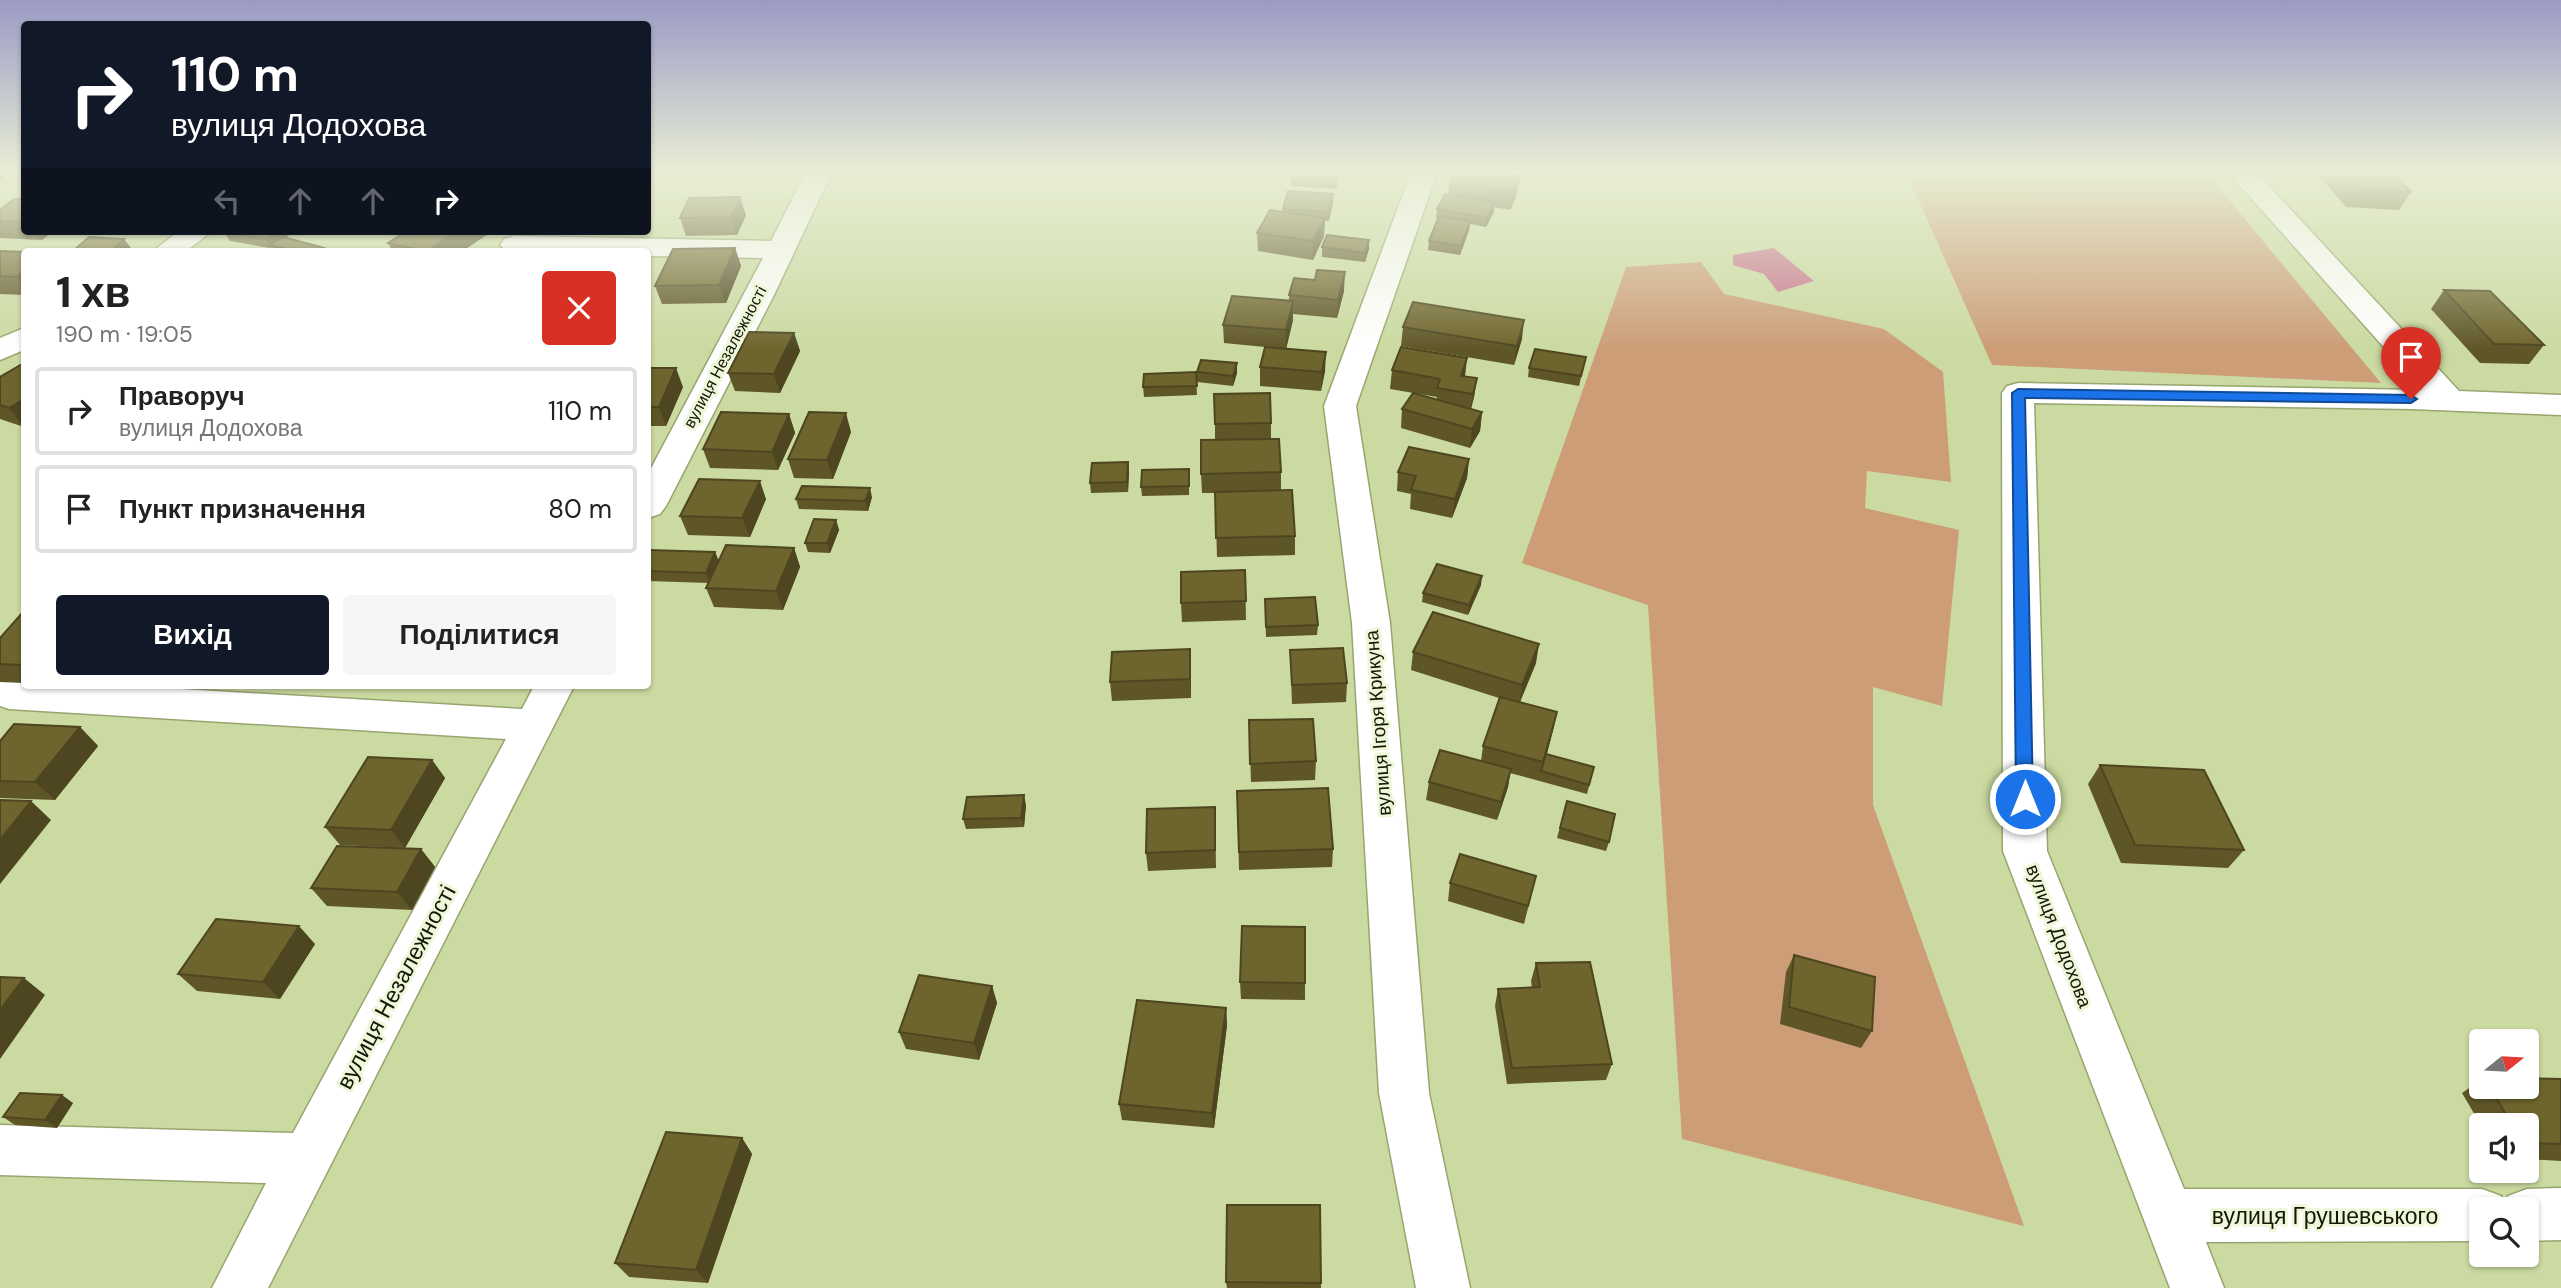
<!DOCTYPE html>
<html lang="uk">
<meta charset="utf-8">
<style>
body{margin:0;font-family:"DM Sans",sans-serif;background:#f6f6f6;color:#222;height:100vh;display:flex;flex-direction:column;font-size:26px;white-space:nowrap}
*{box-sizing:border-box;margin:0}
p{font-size:23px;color:#767676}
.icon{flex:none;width:38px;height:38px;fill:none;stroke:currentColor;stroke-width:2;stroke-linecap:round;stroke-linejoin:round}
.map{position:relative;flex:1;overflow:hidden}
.panel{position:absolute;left:21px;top:248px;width:630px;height:441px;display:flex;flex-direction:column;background:#fff;border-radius:7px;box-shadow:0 2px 5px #0004}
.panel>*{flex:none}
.top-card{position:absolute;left:21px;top:21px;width:630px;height:214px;border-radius:7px;box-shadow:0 2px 5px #0004;background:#111827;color:#fff;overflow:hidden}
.needle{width:46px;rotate:72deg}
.controls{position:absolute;left:2469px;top:1029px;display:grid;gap:14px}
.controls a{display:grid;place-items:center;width:70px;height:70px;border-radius:7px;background:#fff;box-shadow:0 2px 5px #0004;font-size:35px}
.pin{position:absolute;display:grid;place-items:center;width:60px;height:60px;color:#fff;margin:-72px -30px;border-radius:50% 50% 50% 0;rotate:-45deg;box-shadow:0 0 7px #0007}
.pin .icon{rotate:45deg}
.me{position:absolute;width:77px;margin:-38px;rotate:0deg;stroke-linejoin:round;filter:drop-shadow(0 0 5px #0008)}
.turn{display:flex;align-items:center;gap:24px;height:147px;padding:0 35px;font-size:32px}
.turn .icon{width:91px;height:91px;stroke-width:2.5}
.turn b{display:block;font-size:49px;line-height:60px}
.lanes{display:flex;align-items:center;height:66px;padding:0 35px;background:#0003;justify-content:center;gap:35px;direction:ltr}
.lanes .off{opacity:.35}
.round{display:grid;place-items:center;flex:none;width:74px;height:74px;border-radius:7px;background:#f6f6f6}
.summary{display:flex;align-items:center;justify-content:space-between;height:119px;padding:0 35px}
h1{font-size:42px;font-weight:800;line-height:52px}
.cta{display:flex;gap:14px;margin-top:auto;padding:14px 35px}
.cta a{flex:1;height:80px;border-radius:7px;background:#111827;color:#fff;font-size:28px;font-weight:800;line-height:80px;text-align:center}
.cta a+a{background:#f6f6f6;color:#222}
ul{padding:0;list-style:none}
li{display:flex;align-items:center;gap:21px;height:88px;margin:0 14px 10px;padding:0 21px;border:4px solid #e0e0e0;border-radius:7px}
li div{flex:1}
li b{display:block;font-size:26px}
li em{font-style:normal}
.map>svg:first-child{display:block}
.green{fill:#cc9d77}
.water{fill:#c9728f}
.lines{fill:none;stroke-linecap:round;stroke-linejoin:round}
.minor-casing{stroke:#98a56f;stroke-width:3}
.minor{fill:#fff;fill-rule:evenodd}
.wall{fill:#5f5627}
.shaded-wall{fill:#4d4620}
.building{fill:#6e642d;stroke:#4d4620;stroke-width:2}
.route{fill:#1a73e8;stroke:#114b97;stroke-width:2}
.labels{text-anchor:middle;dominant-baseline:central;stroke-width:6;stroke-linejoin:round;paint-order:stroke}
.far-street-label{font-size:16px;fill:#141804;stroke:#eff7db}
.street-label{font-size:19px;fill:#141804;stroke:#eff7db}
.near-street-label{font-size:23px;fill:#141804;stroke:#eff7db}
</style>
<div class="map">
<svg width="2561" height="1288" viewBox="0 0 2561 1288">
<rect width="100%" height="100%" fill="#cbdaa1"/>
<g class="green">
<polygon points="1905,170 2204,170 2381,383 1992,365"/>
<polygon points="1701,262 1724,294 1884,329 1943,372 1951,482 1867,471 1865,508 1959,530 1942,706 1873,687 1873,805 2024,1226 1682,1139 1648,605 1522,563 1626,267"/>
</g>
<polygon class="water" points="1774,248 1814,281 1778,292 1764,274 1733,265 1733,255"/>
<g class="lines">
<g class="minor-casing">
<g id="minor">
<polygon points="807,170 833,170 775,293 666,506 660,514 648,518 648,474 763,258 648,256 648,252 508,252 500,245 504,239 514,236 771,241"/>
<polygon points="1412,170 1438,170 1356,406 1390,623 1429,1093 1470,1288 1416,1288 1379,1093 1352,623 1324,406"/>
<polygon points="2226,170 2254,170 2459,391 2561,395 2561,415 2411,409 2034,403 2047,851 2184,1189 2482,1189 2501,1196 2504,1205 2508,1196 2527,1189 2561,1188 2561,1240 2527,1241 2527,1209 2482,1209 2482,1241 2206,1242 2224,1288 2170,1288 2003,851 2002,393 2007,386 2018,383 2422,390"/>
<polygon points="179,231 212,231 185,252 152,252"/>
<polygon points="24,328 24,350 0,360 0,338"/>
<polygon points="9,679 24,680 24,686 130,686 522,709 534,686 574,686 268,1288 212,1288 266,1183 0,1175 0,1125 293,1133 506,739 9,709 0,706 0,682"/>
</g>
</g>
<use href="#minor" class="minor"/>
</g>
<g class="wall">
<polygon points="1339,170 1337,189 1291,186 1291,177"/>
<polygon points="1455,170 1517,194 1510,210 1494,207 1494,212 1486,227 1470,224 1469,230 1460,255 1428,250 1429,241 1438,219 1436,218 1437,209 1448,195 1450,182"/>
<polygon points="2319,170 2391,170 2411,192 2399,210 2346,207 2317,173"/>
<polygon points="24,199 24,231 53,231 42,240 0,238 0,210"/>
<polygon points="1333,203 1329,221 1325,221 1324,236 1313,260 1258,251 1257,233 1283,212 1283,209"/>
<polygon points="746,215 737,235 686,236 680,218"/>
<polygon points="540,231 565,231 563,235 542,235"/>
<polygon points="581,231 635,231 633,234 583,235"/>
<polygon points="224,232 292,233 285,238 324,248 326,252 275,252 272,247 270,248 230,241"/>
<polygon points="491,232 461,252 393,252 388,243"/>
<polygon points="1369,240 1369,249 1365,262 1322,257 1322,247"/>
<polygon points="735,248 741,266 726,303 662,304 655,286"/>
<polygon points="0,251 24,252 24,295 0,294"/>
<polygon points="2444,290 2544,345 2529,364 2480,363 2431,309"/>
<polygon points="1344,291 1337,318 1293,314 1293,320 1286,349 1325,371 1321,391 1260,386 1260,367 1265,347 1224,343 1223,325 1289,301 1289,295"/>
<polygon points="1403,327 1522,339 1514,365 1401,346"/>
<polygon points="794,333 800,351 780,393 735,391 728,373"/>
<polygon points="1586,357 1579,386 1528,377 1529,368"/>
<polygon points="24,363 24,427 0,419 0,377"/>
<polygon points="648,368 683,387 666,426 648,426"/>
<polygon points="1392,370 1477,378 1474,397 1471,409 1482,412 1480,431 1470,448 1401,428 1402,409 1436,400 1437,397 1390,389"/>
<polygon points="1196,372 1197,395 1144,397 1143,387"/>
<polygon points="1197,372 1237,373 1233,386 1197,382"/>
<polygon points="789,414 795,433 778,470 710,468 703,449"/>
<polygon points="1271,423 1271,439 1281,472 1281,491 1295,536 1295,555 1217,557 1215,493 1202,493 1201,474 1215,440 1215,424"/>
<polygon points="851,432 833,479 794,478 788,459"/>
<polygon points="1469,459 1467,478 1452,518 1410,509 1411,494 1397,491 1398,472"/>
<polygon points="1128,462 1129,471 1128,492 1091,493 1090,483"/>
<polygon points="1189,469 1189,495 1142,496 1141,487"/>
<polygon points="872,497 868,511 799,509 796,499"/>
<polygon points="766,499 750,537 688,535 680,516"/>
<polygon points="836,520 839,530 830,553 808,552 805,543"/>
<polygon points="794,548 800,567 783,610 714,607 706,588 709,583 648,581 648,551 715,552 719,561"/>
<polygon points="1245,570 1246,620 1182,622 1181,603"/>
<polygon points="1481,585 1468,615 1422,602 1423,593"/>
<polygon points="1265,599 1318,625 1317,635 1266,637"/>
<polygon points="24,611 24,683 0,682 0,638"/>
<polygon points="1290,650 1347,683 1346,702 1292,704"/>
<polygon points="1413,652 1536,663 1520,702 1557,712 1547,754 1594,767 1587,794 1510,773 1508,787 1497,820 1426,800 1429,782 1481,761 1483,746 1499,698 1411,670"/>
<polygon points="1191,668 1191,698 1112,701 1110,682"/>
<polygon points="1249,720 1316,761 1315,780 1251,782"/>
<polygon points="80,727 98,746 55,800 0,798 0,741"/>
<polygon points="432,760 445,778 405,848 340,845 325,827"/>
<polygon points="2100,765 2244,850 2228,868 2121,863 2088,784"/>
<polygon points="1237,791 1333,849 1332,867 1239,870"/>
<polygon points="1567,801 1609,842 1606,851 1557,838"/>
<polygon points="1026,805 1024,827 966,829 963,819"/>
<polygon points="1215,807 1216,868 1148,871 1146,853"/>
<polygon points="421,849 435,867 412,910 327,906 311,888"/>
<polygon points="1536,876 1524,924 1448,901 1450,883"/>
<polygon points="1305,927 1305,1000 1241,999 1240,982"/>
<polygon points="315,944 280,999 197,991 178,974"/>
<polygon points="1794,955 1872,1031 1861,1048 1780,1024 1786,972"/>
<polygon points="1536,963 1612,1064 1606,1080 1507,1084 1495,1006 1498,989 1532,987 1531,981"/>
<polygon points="992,986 997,1003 979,1060 906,1049 899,1032"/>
<polygon points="1226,1008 1227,1025 1214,1128 1122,1120 1119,1104"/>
<polygon points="2482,1079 2482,1087 2527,1087 2561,1079 2561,1161 2527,1159 2527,1125 2482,1125 2482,1127 2462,1093"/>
<polygon points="73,1103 57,1128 15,1125 3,1117"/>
<polygon points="742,1138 752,1154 708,1283 629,1277 615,1263"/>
<polygon points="1226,1282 1321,1283 1321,1288 1227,1288"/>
</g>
<g class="shaded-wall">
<polygon points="0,171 5,178 0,182"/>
<polygon points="1520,176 1517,194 1510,210 1513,192"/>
<polygon points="1333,194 1333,203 1329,221 1329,212"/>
<polygon points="740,197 746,215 737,235 731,217"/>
<polygon points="1495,202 1494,212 1486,227 1487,218"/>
<polygon points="1325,218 1324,236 1313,260 1313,241"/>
<polygon points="1470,221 1469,230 1460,255 1461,246"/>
<polygon points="36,231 53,231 42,240"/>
<polygon points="277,231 290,231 292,233 274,246 270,245 272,247 270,248 265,239"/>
<polygon points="457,231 490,231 491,232 461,252 426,252"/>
<polygon points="124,239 131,248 126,252 110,252"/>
<polygon points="1369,240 1369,249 1365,262 1365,253"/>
<polygon points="735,248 741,266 726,303 719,285"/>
<polygon points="24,271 24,287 17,277"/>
<polygon points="1345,272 1344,291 1337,318 1338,300"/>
<polygon points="1293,301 1293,320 1286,349 1286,330"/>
<polygon points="1524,320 1522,339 1514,365 1517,346"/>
<polygon points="794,333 800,351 780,393 774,374"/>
<polygon points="1326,352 1325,371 1321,391 1322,372"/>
<polygon points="1467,358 1465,377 1459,394 1461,376"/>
<polygon points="1237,363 1237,373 1233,386 1233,376"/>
<polygon points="676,368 683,387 666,426 659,407"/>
<polygon points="1477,378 1474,397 1470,412 1473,394"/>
<polygon points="24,399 24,427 9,408"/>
<polygon points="1482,412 1480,431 1470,448 1472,429"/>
<polygon points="846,413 851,432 833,479 827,460"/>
<polygon points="789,414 795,433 778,470 772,452"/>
<polygon points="1469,459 1467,478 1452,518 1455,499"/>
<polygon points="1128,462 1129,471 1128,492 1127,482"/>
<polygon points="760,481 766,499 750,537 742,518"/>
<polygon points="870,488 872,497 868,511 865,501"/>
<polygon points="836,520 839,530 830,553 827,543"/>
<polygon points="794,548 800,567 783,610 776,591"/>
<polygon points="715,552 719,562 710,583 706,573"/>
<polygon points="1482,576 1481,585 1468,615 1469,605"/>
<polygon points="1539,644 1536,663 1519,704 1522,685"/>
<polygon points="1190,649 1191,668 1191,698 1190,679"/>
<polygon points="1557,712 1553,731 1542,771 1543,762"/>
<polygon points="80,727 98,746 55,800 35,782"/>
<polygon points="432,760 445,778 405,848 391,830"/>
<polygon points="1511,769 1508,787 1497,820 1501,802"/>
<polygon points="1024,795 1026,805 1024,827 1021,818"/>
<polygon points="31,801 51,820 0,884 0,840"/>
<polygon points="421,849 435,867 412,910 397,892"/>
<polygon points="299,926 315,944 280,999 263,982"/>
<polygon points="24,978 45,995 0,1059 0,1010"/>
<polygon points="992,986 997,1003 979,1060 974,1043"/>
<polygon points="1226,1008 1227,1025 1214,1128 1212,1113"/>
<polygon points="62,1095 73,1103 57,1128 45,1120"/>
<polygon points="742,1138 752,1154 708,1283 696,1270"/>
</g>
<g class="building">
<polygon points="1292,170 1339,170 1337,180 1291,177"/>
<polygon points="1455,170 1484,170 1520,176 1513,192 1450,182"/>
<polygon points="2340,170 2391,170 2411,192 2356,189"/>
<polygon points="1288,191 1333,194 1329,212 1283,209"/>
<polygon points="1445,194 1495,202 1487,218 1437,209"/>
<polygon points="740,197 731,217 680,218 689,198"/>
<polygon points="14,199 24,199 24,222 0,221 0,210"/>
<polygon points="1270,210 1325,218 1313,241 1257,233"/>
<polygon points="1439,216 1470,221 1461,246 1429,241"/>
<polygon points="226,231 277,231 265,239 224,232"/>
<polygon points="407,231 457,231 426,252 388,243"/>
<polygon points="1327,235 1369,240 1365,253 1322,247"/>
<polygon points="89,237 124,239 110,252 73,251"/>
<polygon points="283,237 324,248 318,252 297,252 270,245"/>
<polygon points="735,248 719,285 655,286 673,249"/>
<polygon points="0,251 28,252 24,252 24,271 17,277 0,276"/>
<polygon points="1317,270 1345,272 1338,300 1289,295 1294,278 1315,280"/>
<polygon points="2444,290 2490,291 2544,345 2494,344"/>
<polygon points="1232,296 1293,301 1286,330 1223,325"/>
<polygon points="1413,302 1524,320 1517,346 1403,327"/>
<polygon points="749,332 794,333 774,374 728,373"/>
<polygon points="1265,347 1326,352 1322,372 1260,367"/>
<polygon points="1401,347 1467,358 1461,376 1477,378 1473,394 1437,388 1440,379 1392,370"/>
<polygon points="1535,349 1586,357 1581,376 1529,368"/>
<polygon points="1201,360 1237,363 1233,376 1197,372"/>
<polygon points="24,363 24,399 9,408 0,405 0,377"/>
<polygon points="648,368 676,368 659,407 648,407"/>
<polygon points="1196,372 1197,386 1143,387 1144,374"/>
<polygon points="1270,393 1271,423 1215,424 1214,394"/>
<polygon points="1413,393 1482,412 1472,429 1402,409"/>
<polygon points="721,412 789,414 772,452 703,449"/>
<polygon points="809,412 846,413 827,460 788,459"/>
<polygon points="1279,439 1281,472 1201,474 1201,440"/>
<polygon points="1409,447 1469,459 1455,499 1411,490 1416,476 1398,472"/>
<polygon points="1128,462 1127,482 1090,483 1092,463"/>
<polygon points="1189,469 1189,486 1141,487 1142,470"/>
<polygon points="699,479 760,481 742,518 680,516"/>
<polygon points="802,486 870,488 865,501 796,499"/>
<polygon points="1292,490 1295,536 1216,538 1215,492"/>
<polygon points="814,519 836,520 827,543 805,543"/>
<polygon points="726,545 794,548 776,591 706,588"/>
<polygon points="648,550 715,552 706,573 648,571"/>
<polygon points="1437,564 1482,576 1469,605 1423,593"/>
<polygon points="1245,570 1246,601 1181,603 1181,572"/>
<polygon points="1315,597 1318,625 1266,627 1265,599"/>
<polygon points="24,611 24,665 0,664 0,638"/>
<polygon points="1433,612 1539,644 1522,685 1413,652"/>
<polygon points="1343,648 1347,683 1292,685 1290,650"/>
<polygon points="1190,649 1190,679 1110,682 1112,652"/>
<polygon points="1500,697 1557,712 1543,762 1483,746"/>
<polygon points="1313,719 1316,761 1250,764 1249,720"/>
<polygon points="14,724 80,727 35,782 0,781 0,741"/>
<polygon points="1440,750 1511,769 1501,802 1429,782"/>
<polygon points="1546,754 1594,767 1589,785 1541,771"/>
<polygon points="368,757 432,760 391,830 325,827"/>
<polygon points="2100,765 2204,770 2244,850 2135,845"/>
<polygon points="1328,788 1333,849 1239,852 1237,791"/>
<polygon points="1024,795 1021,818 963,819 967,797"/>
<polygon points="0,800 31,801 0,840"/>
<polygon points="1567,801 1615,814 1609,842 1560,828"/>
<polygon points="1215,807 1215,850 1146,853 1147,809"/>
<polygon points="337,846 421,849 397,892 311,888"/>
<polygon points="1460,854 1536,876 1528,906 1450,883"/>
<polygon points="216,919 299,926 263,982 178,974"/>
<polygon points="1242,926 1305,927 1305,983 1240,982"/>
<polygon points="1794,955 1875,977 1872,1031 1789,1007"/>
<polygon points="1590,962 1612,1064 1512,1068 1498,989 1540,987 1536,963"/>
<polygon points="919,975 992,986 974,1043 899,1032"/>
<polygon points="0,977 24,978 0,1010"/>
<polygon points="1137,1000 1226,1008 1212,1113 1119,1104"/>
<polygon points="2527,1078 2561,1079 2561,1144 2527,1143 2527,1125 2512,1125 2490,1087 2527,1087"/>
<polygon points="20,1093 62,1095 45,1120 3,1117"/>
<polygon points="666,1132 742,1138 696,1270 615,1263"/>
<polygon points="1227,1205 1320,1205 1321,1283 1226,1282"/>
</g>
<linearGradient id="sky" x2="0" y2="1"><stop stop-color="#9b9ac4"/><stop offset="0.49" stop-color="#e8eed5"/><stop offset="1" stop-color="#e8eed5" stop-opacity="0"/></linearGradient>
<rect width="2561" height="350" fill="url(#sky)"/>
<polygon class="route" points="2018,389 2411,395 2417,399 2411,403 2025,398 2033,799 2025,806 2016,799 2012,393"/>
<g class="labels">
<g class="far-street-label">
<text transform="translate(725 357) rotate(-62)">вулиця Незалежності</text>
</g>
<g class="street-label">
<text transform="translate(1378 723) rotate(-94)">вулиця Ігоря Крикуна</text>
<text transform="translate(2059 936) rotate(69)">вулиця Додохова</text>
</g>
<g class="near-street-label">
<text transform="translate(396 987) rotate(-62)">вулиця Незалежності</text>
<text x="2325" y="1216">вулиця Грушевського</text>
</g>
</g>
</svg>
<div class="controls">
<a><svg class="needle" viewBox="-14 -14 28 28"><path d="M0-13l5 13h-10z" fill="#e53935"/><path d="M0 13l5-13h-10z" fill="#767676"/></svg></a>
<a><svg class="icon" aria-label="sound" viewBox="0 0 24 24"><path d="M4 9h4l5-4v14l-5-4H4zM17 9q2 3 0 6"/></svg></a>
<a><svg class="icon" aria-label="search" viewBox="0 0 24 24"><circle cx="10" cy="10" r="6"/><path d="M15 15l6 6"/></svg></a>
</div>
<div class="pin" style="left:2411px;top:399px;background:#d93025"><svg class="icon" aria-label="arrive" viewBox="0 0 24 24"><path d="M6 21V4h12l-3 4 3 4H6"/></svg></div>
<svg class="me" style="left:2025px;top:799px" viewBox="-20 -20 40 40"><circle r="17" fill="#1a73e8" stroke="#fff" stroke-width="3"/><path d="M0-11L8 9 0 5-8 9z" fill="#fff"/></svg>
<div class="top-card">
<div class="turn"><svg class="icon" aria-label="right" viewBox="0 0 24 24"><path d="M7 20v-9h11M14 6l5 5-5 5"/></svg><div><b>110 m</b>вулиця Додохова</div></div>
<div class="lanes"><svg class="icon off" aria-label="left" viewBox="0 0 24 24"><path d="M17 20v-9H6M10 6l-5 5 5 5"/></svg><svg class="icon off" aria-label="ahead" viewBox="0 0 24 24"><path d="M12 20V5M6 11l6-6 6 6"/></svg><svg class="icon off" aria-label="ahead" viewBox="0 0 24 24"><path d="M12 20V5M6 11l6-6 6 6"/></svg><svg class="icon" aria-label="right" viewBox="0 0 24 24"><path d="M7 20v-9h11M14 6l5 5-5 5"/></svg></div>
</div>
<section class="panel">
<div class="summary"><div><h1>1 хв</h1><p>190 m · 19:05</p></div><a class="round" style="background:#d93025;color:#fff"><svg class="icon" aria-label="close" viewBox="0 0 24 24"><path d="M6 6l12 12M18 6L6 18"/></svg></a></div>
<ul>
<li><svg class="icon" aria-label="right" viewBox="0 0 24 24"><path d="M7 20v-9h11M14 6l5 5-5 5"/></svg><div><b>Праворуч</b><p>вулиця Додохова</p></div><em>110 m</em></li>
<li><svg class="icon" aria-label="arrive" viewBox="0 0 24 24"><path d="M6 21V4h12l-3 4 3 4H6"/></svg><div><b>Пункт призначення</b></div><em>80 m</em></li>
</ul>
<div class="cta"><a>Вихід</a><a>Поділитися</a></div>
</section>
</div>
